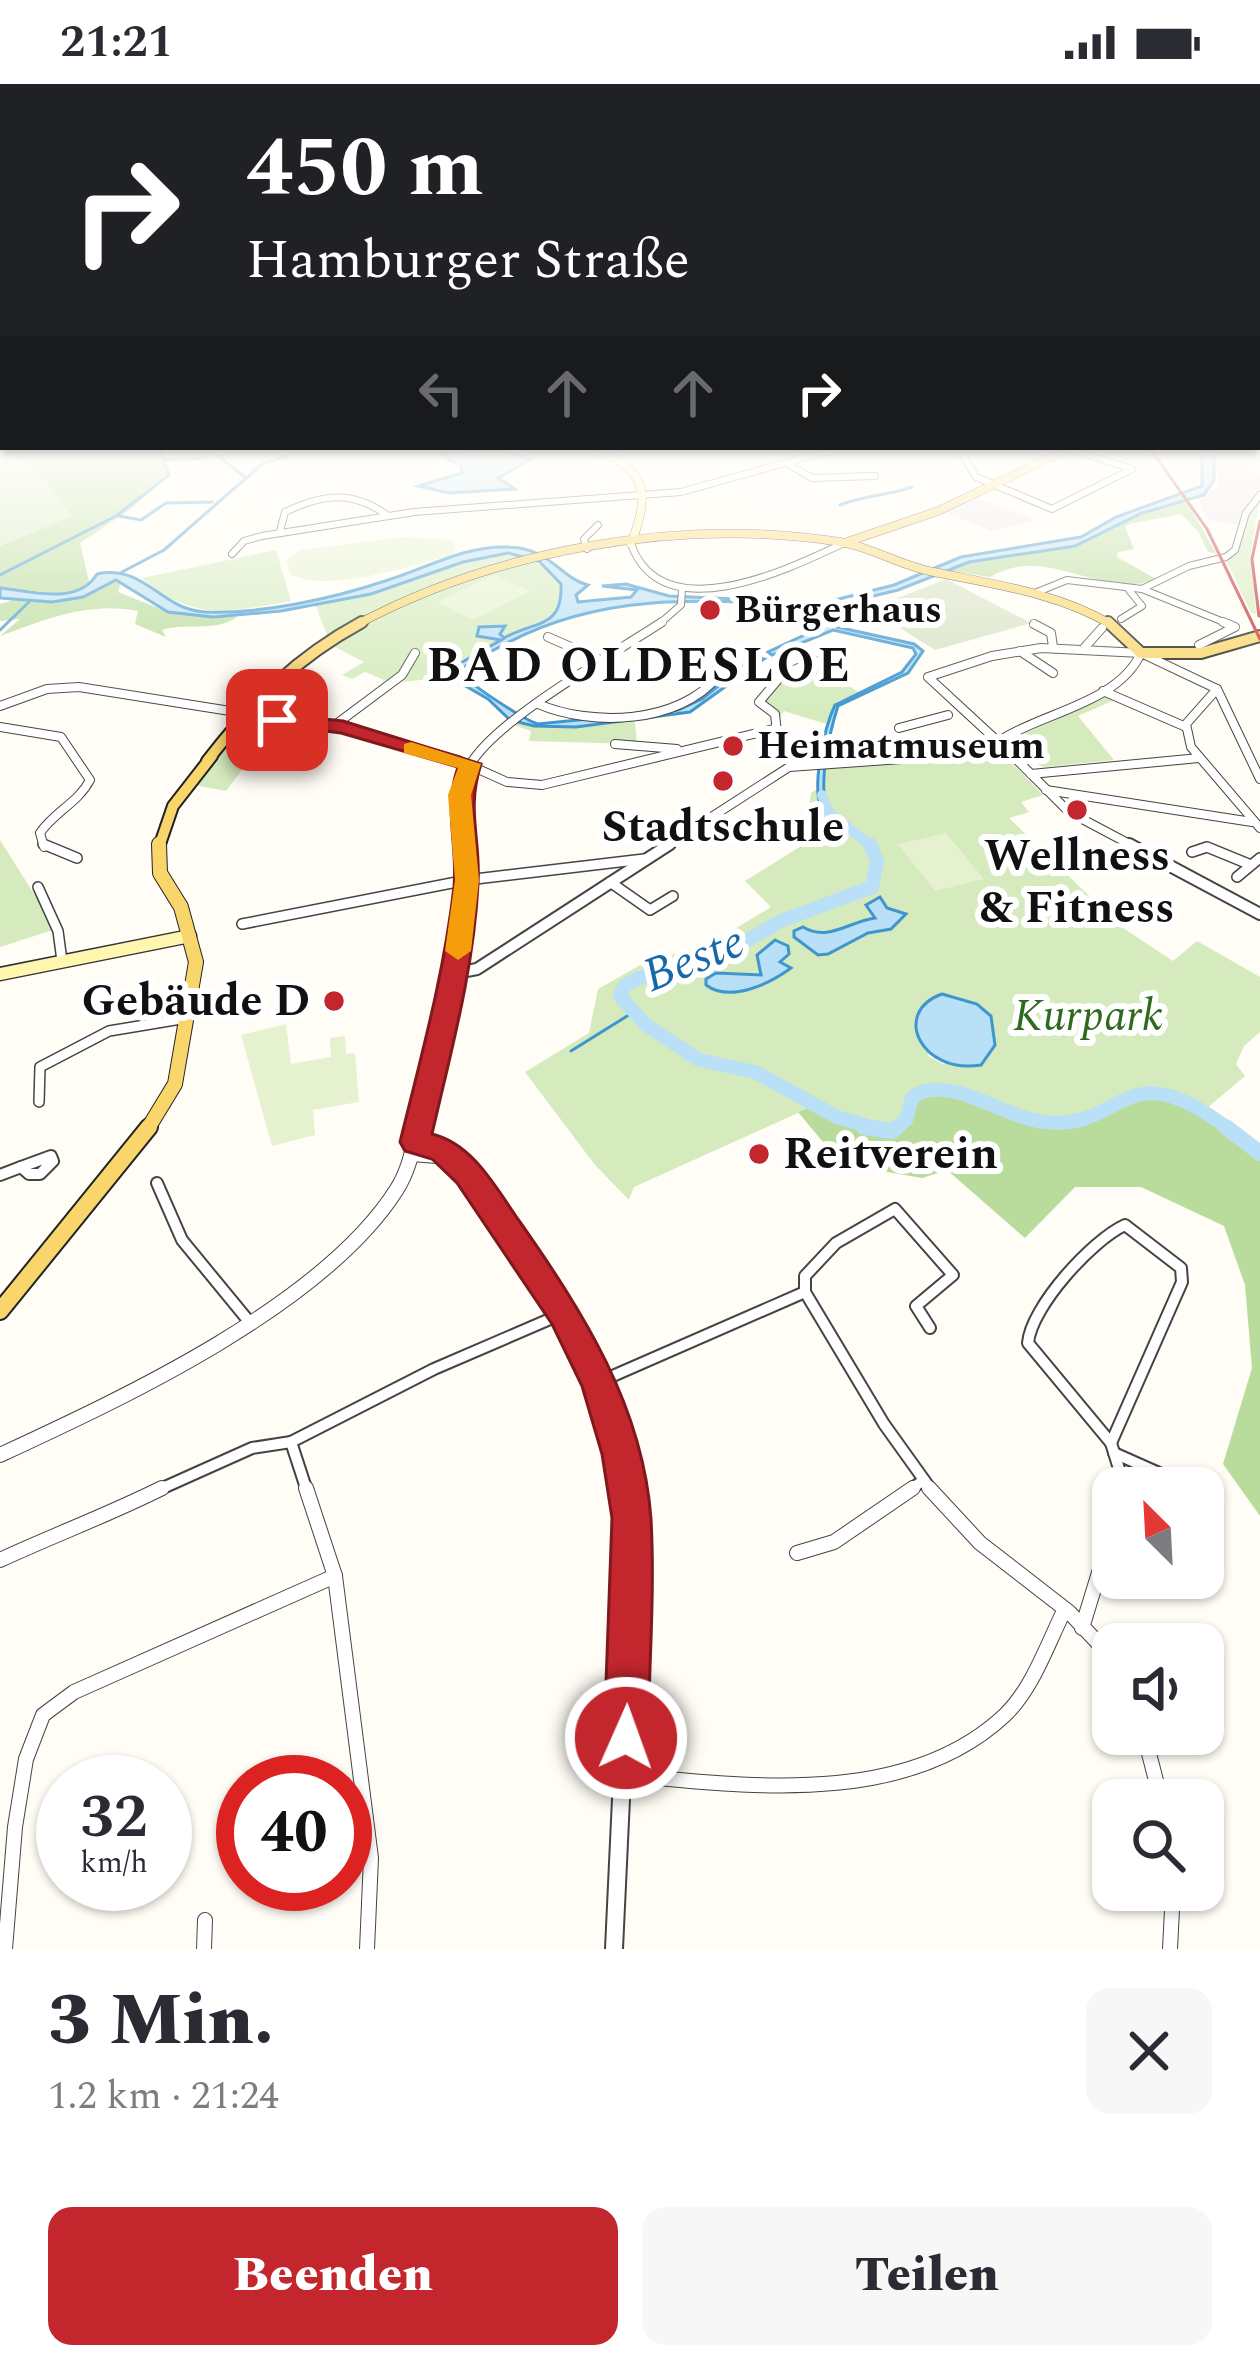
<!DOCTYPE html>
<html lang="de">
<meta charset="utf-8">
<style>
body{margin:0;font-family:Spectral,serif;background:#f7f7f7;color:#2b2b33;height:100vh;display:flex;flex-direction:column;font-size:45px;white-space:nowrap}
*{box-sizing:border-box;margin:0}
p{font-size:39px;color:#7c7c81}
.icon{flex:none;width:66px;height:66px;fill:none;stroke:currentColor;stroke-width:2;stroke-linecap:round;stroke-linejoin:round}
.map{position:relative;height:1865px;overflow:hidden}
.drawer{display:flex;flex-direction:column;background:#fff;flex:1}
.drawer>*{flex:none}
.top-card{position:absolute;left:0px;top:0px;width:1260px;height:366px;box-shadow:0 3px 9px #0004;background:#202124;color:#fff;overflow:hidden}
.needle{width:78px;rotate:336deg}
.tools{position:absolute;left:1092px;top:1383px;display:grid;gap:24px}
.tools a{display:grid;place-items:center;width:132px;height:132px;border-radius:24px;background:#fff;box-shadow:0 3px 9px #0004;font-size:60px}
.speed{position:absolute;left:36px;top:1671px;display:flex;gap:24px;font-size:60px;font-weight:700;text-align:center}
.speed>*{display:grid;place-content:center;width:156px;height:156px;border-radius:50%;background:#fff;box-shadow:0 3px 9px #0004;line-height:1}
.speed small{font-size:30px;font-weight:400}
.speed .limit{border:18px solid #d22;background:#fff;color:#111}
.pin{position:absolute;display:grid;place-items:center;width:102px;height:102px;color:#fff;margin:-51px;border-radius:24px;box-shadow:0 6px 18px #0006}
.me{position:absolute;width:132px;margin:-66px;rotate:2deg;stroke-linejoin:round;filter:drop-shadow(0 0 9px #0008)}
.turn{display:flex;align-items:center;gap:42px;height:252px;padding:0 48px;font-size:54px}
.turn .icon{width:156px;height:156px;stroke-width:2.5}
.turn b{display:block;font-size:84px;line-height:102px}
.lanes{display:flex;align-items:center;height:114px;padding:0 48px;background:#0003;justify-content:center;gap:60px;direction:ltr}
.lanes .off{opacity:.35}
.round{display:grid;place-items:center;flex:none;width:126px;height:126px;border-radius:24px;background:#f7f7f7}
.summary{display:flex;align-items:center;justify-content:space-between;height:204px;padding:0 48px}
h1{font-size:72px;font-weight:800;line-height:90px}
.primary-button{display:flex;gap:24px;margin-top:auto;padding:24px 48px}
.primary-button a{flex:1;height:138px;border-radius:24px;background:#c4262e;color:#fff;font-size:48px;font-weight:800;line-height:138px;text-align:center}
.primary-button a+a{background:#f7f7f7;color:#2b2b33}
.status{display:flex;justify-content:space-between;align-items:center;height:84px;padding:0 60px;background:#fff;direction:ltr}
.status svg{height:33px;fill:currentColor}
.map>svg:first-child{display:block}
.industrial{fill:#eee6ef}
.green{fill:#d5ebbd;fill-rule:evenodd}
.forest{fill:#b9dc9c}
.cemetery{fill:#d9e3c4}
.pitch{fill:#e6f2cf}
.water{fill:#b9e0f7;stroke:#3f96cf;stroke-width:3}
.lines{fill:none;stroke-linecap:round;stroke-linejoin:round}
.stream{stroke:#3f96cf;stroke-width:3}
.river-far2{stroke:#b9e0f7;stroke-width:10}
.river-far1{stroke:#b9e0f7;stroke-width:14}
.river{stroke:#b9e0f7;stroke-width:16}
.minor-far4-casing{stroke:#444;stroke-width:8}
.minor-far3-casing{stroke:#444;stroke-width:10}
.minor-far2-casing{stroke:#444;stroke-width:12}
.minor-far1-casing{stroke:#444;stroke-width:14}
.minor-casing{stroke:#444;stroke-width:16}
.tertiary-far3-casing{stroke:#444;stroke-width:10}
.tertiary-far2-casing{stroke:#444;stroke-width:14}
.tertiary-far1-casing{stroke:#444;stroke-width:16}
.tertiary-casing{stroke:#444;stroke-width:20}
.secondary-far1-casing{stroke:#333;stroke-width:9}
.secondary-casing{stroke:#333;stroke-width:15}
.primary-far3-casing{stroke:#222;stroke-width:9}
.primary-far2-casing{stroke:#222;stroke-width:14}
.primary-far1-casing{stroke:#222;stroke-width:16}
.primary-casing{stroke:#222;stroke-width:20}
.minor-far4{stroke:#fff;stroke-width:6}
.minor-far3{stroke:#fff;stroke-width:8}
.minor-far2{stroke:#fff;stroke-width:9}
.minor-far1{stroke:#fff;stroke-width:10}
.minor{stroke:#fff;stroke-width:14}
.tertiary-far3{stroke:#fff;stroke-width:8}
.tertiary-far2{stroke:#fff;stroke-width:10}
.tertiary-far1{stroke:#fff;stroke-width:14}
.tertiary{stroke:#fff;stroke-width:16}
.secondary-far1{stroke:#fff6b0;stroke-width:8}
.secondary{stroke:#fff6b0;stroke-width:12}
.primary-far3{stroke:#f9d66b;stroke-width:8}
.primary-far2{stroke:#f9d66b;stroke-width:10}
.primary-far1{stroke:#f9d66b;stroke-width:14}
.primary{stroke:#f9d66b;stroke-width:16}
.rail{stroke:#c4262e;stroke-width:3}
.route{fill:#c4262e;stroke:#7f191e;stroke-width:3}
.slow{fill:#f59e0b}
.poi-dot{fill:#c4262e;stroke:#fff;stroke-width:4.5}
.labels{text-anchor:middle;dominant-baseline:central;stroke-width:12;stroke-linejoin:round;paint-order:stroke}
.far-poi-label{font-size:39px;font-weight:bold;fill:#111;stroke:#fff;text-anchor:start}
.poi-label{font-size:45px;font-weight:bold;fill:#111;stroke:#fff}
.park-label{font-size:45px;font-style:italic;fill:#2f6b1f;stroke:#fff}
.far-district-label{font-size:48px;font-weight:bold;letter-spacing:3px;fill:#111;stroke:#fff}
.water-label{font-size:48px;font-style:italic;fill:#1768a6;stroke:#fff}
</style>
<div class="status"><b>21:21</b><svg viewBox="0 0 49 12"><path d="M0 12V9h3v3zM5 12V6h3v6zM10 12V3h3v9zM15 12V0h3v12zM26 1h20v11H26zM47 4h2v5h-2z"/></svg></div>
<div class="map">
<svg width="1260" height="1865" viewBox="0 0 1260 1865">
<rect width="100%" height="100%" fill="#fffdf5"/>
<g class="industrial">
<polygon points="1218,371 1236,373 1260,391 1260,408 1238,441 1207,436 1199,416 1218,403"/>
<polygon points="976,414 1037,436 992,447 945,428"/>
</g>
<g class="green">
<polygon points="18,377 48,399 72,432 0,462 0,378"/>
<polygon points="1260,413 1251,468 1256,530 1251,529 1225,474 1234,470 1248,430"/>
<path d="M276,466L291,517C228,528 194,538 142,494Z"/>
<polygon points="508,469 539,477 561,500 562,521 555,533 459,577 450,585 450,593 391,599 365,588 352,595 342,591 364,578 331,561 315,520 371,510 463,478"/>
<polygon points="813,580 860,609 838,617 826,640 784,627 780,632 764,617 785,592"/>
<polygon points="1101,611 1114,616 1078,632 1114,676 1044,683 1030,677 1014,655"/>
<polygon points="515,638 545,643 635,638 637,660 529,657 531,647 511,640"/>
<polygon points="246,639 275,641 226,707 194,701"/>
<path d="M987,668L1003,670L1043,711L1021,718L1029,728L1009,734L1120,842L1173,877L1197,857L1260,893V948L1244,962L1236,980L1245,992L1201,1029C1133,981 1121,1036 1054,1038C1001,1040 967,997 911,1013L906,1036C877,1058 840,1039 811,1023L634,1103L629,1116L595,1081L525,988L589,949L598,905L649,876L705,863L771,823L745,797L833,742L809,725L811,709L817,705V716L823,718L826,684L947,677ZM942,910C974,916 996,925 995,961L943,980L928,972L927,917Z"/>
<polygon points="0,756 56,845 0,863"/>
</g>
<g class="forest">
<polygon points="8,366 159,366 169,390 131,425 80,459 90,502 70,510 0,504 0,462 72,432 48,399"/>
<path d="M1186,417L1216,469L1208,468L1198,447L1181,430L1129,440L1125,443L1134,465L1118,468L1117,473L1158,496C1097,515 1045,459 990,493L947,486L969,478L1075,462L1142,429Z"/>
<path d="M116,496L121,497L118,508L168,528L237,533C214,549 184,538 162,546L166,553L135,540L138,527C88,517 46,535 0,552L20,535L0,537V520L13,516L52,518Z"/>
<path d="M920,1006C964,1006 1001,1034 1044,1038C1086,1043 1134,999 1167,1008C1199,1017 1232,1050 1260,1069V1432L1223,1380L1252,1284L1245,1201L1224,1142L1141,1103H1075L1025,1154L947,1086L922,1094L841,1080L798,1028L811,1023L861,1044L892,1047L906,1036L911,1013Z"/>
</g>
<polygon class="cemetery" points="946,495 1031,539 935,566 870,525"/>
<g class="pitch">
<path d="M403,453L451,456L456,461L453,471C411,481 327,510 290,490L287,476L301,466Z"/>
<polygon points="494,491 530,507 473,536 437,518"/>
<polygon points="946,749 984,795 935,807 898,760"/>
<polygon points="286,940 291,980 331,973 330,954 345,952 346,970 355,969 359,1018 313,1026 315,1051 272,1062 241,951"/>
</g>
<g class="water">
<polygon points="499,366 531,375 498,394 515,405 449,409 418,402 462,389 461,382 438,369"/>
<path d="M1202,366H1214V396L1204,411L1142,429L1075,462L969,478L898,506L840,520L837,543L914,560L923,567L908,589L838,622C830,646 817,704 828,727L822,726C811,705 824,644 835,621L902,588L916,570L913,564L833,546L772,571L768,568L832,538L831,523C718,517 611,504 507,559C491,568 473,575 459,587C463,596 524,636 538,640L678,626L702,615L754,573L764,575L690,628L576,643L534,642L510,636L488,615L450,593V585L501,556L477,552L479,543L505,542L500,550L504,554C536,536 563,545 561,500L539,477L508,469L463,478L371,510L281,527L213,533L168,528L116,496L83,513L52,518L0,514V504C31,507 78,522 97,490C145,480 161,526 205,528C262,530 331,515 385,497C425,485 465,461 508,463C551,464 560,494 588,501L576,511L578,518L631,513L637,506L602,502L626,500L669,512L823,519L894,501L961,473L1081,453L1116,433L1202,402Z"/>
<path d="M880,813L887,824L906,830L891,845L868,849L828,870L818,871L794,853V847L803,843C828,858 848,838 875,834L866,821Z"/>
<path d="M775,856L788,862L789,870L780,878L791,884C769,900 730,919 706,901V895L716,889L761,891L757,871Z"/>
<path d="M942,910L977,920L991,932L995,961L981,981C921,991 891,928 942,910Z"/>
</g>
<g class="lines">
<g class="stream">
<polyline points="165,376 205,374"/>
<polyline points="248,393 260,381 287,372"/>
<path d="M840,421C865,411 887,412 912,403"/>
<polyline points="119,432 141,436 166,419 212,418"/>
<polyline points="122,488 164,466 246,394 211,366"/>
<polyline points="0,491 116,432 169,391 160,366"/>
<polyline points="0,546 29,518"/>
<polyline points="571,967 632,929"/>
</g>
<polyline class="river-far2" points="822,711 828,727 872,763"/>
<g class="river-far1">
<polyline points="870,760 877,777 872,803 781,837 701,883 639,894 625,901 620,912 646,941 699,976 755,988 837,1033 882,1046"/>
<path d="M893,1046L906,1036L912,1013C948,989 1000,1031 1038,1037C1126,1052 1119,961 1230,1046"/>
</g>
<g class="river">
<polyline points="864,1043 892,1047 897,1043"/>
<polyline points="1226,1043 1260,1069"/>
</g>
<g class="minor-far4-casing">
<g id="minor-far4">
<polyline points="960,366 976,393 1052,425 1132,385 1073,366"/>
<polyline points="786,379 812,394 875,392 862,392"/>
<path d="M280,447L285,428C323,410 351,406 387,431"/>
<path d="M631,460C662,547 789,485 844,459"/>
<polyline points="587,465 584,455 598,441"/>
<polyline points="232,470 244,457 262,452 414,428 681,408 832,366"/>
<polyline points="1142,505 1231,541"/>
<polyline points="1035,509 1067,496 1142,505 1189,482 1226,473 1235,466 1246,429 1260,411"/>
<polyline points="769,531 812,540"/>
<polyline points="1121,535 1142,522 1129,506"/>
<polyline points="658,541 681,521 682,505"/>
</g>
</g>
<g class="minor-far3-casing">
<g id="minor-far3">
<polyline points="803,538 812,540"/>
<polyline points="1034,540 1051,549 1053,563"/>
<polyline points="548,553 605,578"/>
<polyline points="1199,561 1235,543 1223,538"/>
<polyline points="1085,563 1102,544"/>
<polyline points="1020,567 1053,589"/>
<polyline points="1217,605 1186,640 1191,663 1260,744"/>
<polyline points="1103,607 1186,643"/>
<path d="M538,620C592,643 679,640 718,592"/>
<polyline points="246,634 343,643 458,676 507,698 542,701 774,645"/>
<polyline points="335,641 402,591 415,569"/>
<path d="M0,643L61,653L90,696C78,719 54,728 40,749L44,763"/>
<polyline points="899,644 948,631"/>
<polyline points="993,653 928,593 992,572 1041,564 1141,569 1217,605 1260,695"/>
<polyline points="615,660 677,665"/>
<polyline points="797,680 778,659 775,630 759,618 782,591 815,577"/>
<polyline points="1031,690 1199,674"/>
<polyline points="1046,706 1252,738"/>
<path d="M464,763C462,736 456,706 470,681C496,635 614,570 662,538"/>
</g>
</g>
<g class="minor-far2-casing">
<g id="minor-far2">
<polyline points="43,760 77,774"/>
<polyline points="1192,768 1207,763 1251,781"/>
<polyline points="1237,793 1260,774"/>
<polyline points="610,798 650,826 673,812"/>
<polyline points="38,803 58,847 62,877"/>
<polyline points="242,840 467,796 644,775"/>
<polyline points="456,889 467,796 464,760"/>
<polyline points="39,1018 40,983 109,947 187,934"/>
</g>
</g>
<g class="minor-far1-casing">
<g id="minor-far1">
<polygon points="51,1072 53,1077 40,1090 29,1090 21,1083"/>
<polyline points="0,1091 21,1083"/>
<polyline points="157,1099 182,1156 247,1235"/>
<path d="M1125,1141L1181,1184L1182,1198L1111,1359L1028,1259C1031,1223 1092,1156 1125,1141Z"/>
<polyline points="805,1208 884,1340 932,1407"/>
<polyline points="805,1208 805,1192 836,1159 895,1125 953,1191 916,1222 930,1244"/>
<polyline points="599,1298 805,1208"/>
<polyline points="291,1358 307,1407"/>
<polyline points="291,1358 434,1285 564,1229"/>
<polyline points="1111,1359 1125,1404"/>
<polyline points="1114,1369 1159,1389"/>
<polyline points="156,1407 252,1364 291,1358"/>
<polyline points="908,1407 924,1396"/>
</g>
</g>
<g class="minor-casing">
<g id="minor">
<polyline points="306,1404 335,1492 371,1774 367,1865"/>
<polyline points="929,1404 980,1459 1069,1528 1113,1575"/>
<polyline points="797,1469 834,1458 913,1404"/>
<path d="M0,1476C54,1451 108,1431 162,1404"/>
<polyline points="1082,1544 1113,1443"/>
<polyline points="1144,1650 1161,1716"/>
<path d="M624,1691C747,1702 906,1724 1005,1631C1033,1604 1047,1561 1064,1527"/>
<polyline points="5,1865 15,1743 26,1675 43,1631 74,1608 335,1492"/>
<polyline points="204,1865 205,1836"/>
<polyline points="1170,1865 1173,1806"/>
</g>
</g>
<g class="tertiary-far3-casing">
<g id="tertiary-far3">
<polyline points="0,622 47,605 79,603 249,630"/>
<path d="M1004,654C1046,628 1119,618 1141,569"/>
<polyline points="1005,664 1069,728 1135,763"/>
<polyline points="665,763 789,683 930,673 992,661"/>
</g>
</g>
<g class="tertiary-far2-casing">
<g id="tertiary-far2">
<polyline points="1129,760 1260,830"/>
<polyline points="417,1046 456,889 477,885 670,760"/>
</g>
</g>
<g class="tertiary-far1-casing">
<g id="tertiary-far1">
<polyline points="415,1059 445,1069 468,1090 570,1238 600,1300 625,1407"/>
<polyline points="412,1070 450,1073"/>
<path d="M0,1371C123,1314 324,1221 397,1105C409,1086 413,1064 418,1043"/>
</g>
</g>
<g class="tertiary-casing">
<polyline id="tertiary" points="614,1865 630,1522 625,1404"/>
</g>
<g class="secondary-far1-casing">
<path id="secondary-far1" d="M593,366C650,384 649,413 631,460"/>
</g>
<g class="secondary-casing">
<polyline id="secondary" points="0,890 190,852"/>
</g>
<g class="primary-far3-casing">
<g id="primary-far3">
<polyline points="844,459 938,427 1066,366"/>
<path d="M356,541C496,466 676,434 834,457C867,461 897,480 929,487C991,500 1057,508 1112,541"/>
</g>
</g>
<g class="primary-far2-casing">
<g id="primary-far2">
<polyline points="1108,538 1141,569 1201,569 1260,552"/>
<path d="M207,677C254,617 294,575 362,538"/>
<polyline points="159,763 173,722 212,672"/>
</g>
</g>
<g class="primary-far1-casing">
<polyline id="primary-far1" points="147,1046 175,1000 196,878 181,823 160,789 159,760"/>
</g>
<g class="primary-casing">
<polyline id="primary" points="0,1227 149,1043"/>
</g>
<use href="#minor-far4" class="minor-far4"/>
<use href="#minor-far3" class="minor-far3"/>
<use href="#minor-far2" class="minor-far2"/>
<use href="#minor-far1" class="minor-far1"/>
<use href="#minor" class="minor"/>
<use href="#tertiary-far3" class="tertiary-far3"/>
<use href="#tertiary-far2" class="tertiary-far2"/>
<use href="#tertiary-far1" class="tertiary-far1"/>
<use href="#tertiary" class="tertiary"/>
<use href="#secondary-far1" class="secondary-far1"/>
<use href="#secondary" class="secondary"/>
<use href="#primary-far3" class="primary-far3"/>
<use href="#primary-far2" class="primary-far2"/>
<use href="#primary-far1" class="primary-far1"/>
<use href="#primary" class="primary"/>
<g class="rail">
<polyline points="1151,366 1207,445 1260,555"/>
<polyline points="1259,532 1252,475 1260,437"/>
</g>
</g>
<linearGradient id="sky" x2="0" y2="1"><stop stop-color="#95c6ee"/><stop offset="0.58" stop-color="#fffefa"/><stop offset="1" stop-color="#fffefa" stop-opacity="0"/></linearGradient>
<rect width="1260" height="627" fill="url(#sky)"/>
<path class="route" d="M277,630L343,637L481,680C466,726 481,755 478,800C474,885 451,967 432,1050C474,1060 497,1106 520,1138C583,1228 643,1322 651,1435C655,1507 649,1582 648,1654L641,1670L626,1676L610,1670L604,1654L612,1434L602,1370L582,1302L552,1240L457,1099L432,1075L405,1067L400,1058C421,973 444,890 454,803C458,759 443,727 458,683L341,649L270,640V631Z"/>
<polygon class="slow" points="411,658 481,680 471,711 479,796 471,867 458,876 445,867 455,796 448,711 458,684 404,669 404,660"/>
<g class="poi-dot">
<circle cx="710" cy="526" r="12"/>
<circle cx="733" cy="662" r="12"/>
<circle cx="723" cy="697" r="12"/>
<circle cx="1077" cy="726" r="12"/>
<circle cx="334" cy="917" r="12"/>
<circle cx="759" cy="1070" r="12"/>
</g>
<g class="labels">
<g class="far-poi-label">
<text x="734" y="526">Bürgerhaus</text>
<text x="757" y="662">Heimatmuseum</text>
</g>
<g class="poi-label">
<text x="723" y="743">Stadtschule</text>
<text x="1077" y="772">Wellness<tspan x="1077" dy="52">&amp; Fitness</tspan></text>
<text x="310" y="917" text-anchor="end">Gebäude D</text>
<text x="783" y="1070" text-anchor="start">Reitverein</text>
</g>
<g class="park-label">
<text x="1088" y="932">Kurpark</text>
</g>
<g class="far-district-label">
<text x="640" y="582">BAD OLDESLOE</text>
</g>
<g class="water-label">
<text transform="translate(694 875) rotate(-22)">Beste</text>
</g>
</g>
</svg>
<div class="tools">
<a><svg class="needle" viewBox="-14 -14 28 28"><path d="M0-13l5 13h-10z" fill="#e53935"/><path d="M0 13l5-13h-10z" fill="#7c7c81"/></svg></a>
<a><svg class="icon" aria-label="sound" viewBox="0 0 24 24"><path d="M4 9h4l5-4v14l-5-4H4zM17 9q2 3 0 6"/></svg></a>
<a><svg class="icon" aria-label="search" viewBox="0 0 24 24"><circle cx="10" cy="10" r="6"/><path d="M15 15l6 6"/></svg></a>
</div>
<div class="speed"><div>32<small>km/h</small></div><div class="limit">40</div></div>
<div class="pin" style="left:277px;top:636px;background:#d93025"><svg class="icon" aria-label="arrive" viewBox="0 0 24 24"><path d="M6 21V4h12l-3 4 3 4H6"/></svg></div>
<svg class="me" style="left:626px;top:1654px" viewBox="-20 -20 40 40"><circle r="17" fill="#c4262e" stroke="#fff" stroke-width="3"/><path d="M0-11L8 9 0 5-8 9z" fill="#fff"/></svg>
<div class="top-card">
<div class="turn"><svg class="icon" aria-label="right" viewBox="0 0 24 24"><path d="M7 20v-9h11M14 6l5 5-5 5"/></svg><div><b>450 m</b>Hamburger Straße</div></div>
<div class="lanes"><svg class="icon off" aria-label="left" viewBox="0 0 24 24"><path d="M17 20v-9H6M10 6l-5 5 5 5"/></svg><svg class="icon off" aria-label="ahead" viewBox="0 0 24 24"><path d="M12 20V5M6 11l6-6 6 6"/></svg><svg class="icon off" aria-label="ahead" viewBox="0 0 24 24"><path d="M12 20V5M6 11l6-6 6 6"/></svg><svg class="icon" aria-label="right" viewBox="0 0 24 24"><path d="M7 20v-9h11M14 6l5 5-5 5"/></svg></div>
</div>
</div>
<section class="drawer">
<div class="summary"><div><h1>3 Min.</h1><p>1.2 km · 21:24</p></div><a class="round"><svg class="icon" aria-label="close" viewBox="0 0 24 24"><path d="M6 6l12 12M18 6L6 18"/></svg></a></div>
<div class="primary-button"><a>Beenden</a><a>Teilen</a></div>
</section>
